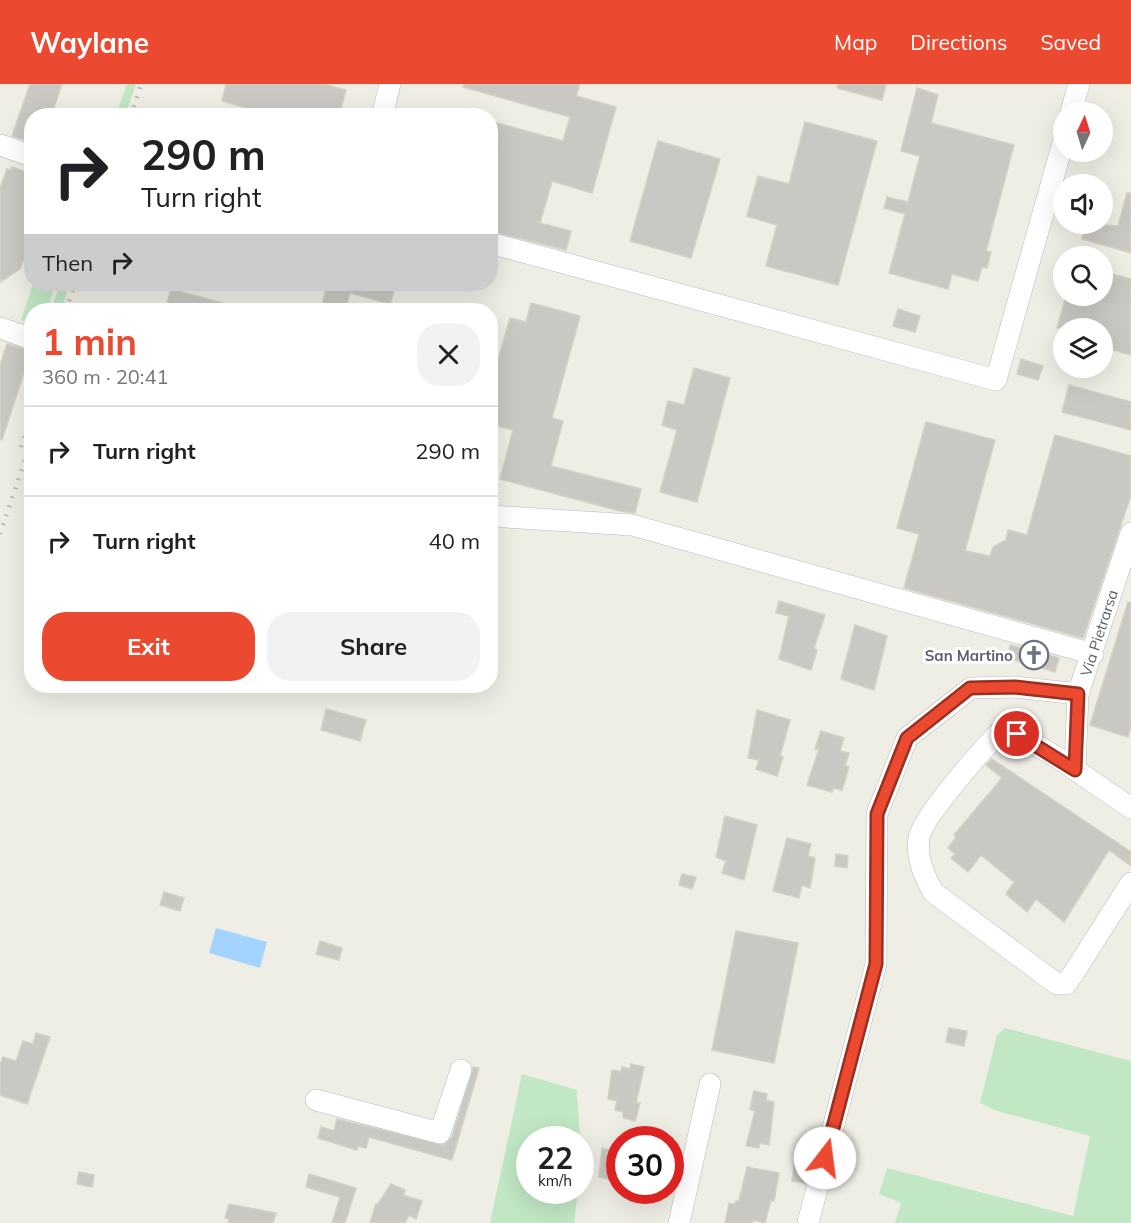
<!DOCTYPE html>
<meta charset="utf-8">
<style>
body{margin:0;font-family:Mulish,sans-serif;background:#f2f2f2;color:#202124;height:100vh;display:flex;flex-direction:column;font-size:22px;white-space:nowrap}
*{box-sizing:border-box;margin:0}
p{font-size:20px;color:#757577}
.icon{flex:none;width:33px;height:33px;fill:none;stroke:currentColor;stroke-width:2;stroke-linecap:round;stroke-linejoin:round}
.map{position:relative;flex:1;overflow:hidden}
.panel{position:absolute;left:24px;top:219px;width:474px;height:390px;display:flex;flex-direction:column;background:#fff;border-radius:24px;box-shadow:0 6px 24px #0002}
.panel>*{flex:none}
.top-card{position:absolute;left:24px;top:24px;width:474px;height:183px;border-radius:24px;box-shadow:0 6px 24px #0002;background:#fff;color:#202124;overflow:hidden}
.needle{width:39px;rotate:4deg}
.tools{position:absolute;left:1053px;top:18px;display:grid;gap:12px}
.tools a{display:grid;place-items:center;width:60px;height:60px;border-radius:50%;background:#fff;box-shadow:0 6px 24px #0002;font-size:30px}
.speed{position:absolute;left:516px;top:1042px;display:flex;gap:12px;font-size:30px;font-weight:700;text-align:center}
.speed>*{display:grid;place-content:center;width:78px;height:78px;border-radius:50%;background:#fff;box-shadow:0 6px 24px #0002;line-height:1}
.speed small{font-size:15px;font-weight:400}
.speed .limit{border:9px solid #d22;background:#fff;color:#111}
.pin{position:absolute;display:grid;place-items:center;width:51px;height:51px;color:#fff;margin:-26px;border:3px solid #fff;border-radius:50%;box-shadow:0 2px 6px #0007}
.me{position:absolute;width:66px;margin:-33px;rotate:15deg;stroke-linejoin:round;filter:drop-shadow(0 0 4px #0008)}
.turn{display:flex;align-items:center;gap:21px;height:126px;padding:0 18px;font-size:27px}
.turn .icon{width:78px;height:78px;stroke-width:2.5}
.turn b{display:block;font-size:42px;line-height:51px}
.then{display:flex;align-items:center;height:57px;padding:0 18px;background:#0003;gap:12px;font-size:22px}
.round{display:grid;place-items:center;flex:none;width:63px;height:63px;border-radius:24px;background:#f2f2f2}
.summary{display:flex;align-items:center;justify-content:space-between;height:102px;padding:0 18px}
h1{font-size:36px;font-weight:700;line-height:45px;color:#eb4930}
.button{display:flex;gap:12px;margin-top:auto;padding:12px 18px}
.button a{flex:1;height:69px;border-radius:24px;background:#eb4930;color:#fff;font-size:24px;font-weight:700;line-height:69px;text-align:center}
.button a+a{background:#f2f2f2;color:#202124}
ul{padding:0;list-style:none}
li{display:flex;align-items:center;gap:18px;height:90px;padding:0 18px;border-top:2px solid #e0e0e0}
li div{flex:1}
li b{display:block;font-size:22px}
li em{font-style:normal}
header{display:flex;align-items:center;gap:36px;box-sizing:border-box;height:84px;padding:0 30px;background:#eb4930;color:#fff}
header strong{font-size:28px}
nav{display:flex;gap:33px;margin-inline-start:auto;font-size:21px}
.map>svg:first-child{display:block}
.green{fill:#c1e7c4}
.water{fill:#a5d3ff}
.building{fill:#cac8c2;stroke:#d4d0c3;stroke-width:1.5}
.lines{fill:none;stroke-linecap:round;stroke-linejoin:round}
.minor-casing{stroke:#b7babf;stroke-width:22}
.minor{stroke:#fff;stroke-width:21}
.rail{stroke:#b6b7b7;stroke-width:4.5;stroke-dasharray:1.5 8;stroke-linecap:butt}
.route-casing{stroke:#992f1f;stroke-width:15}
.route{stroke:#eb4930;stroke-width:10}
.labels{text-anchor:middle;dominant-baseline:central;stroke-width:6;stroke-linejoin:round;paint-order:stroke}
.street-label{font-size:15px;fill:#5d6066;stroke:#fff}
.worship-label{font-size:15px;font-weight:bold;fill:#5b616d;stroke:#fff;text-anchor:end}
</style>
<header>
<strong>Waylane</strong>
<nav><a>Map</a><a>Directions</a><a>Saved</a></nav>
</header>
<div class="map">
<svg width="1131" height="1139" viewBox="0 0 1131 1139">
<rect width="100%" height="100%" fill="#efeee5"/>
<g class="green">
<polygon points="127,0 136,0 125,31 116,31"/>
<polygon points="33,200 54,204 47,226 32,226 31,240 21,236"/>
<polygon points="60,200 70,200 61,226 51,226"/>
<polygon points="1005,944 1131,977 1131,1139 895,1139 901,1119 879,1110 887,1084 1073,1132 1090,1052 994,1026 980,1019 997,951"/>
<polygon points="522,990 577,1006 580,1056 530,1056 530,1107 578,1107 574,1139 490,1139"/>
</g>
<polygon class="water" points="216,844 267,858 260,884 209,869"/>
<g class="building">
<polygon points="30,0 62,0 51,32 32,32 32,58 12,52"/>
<polygon points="226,0 323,0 346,6 339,32 275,32 222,17"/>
<polygon points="464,0 580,0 576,12 616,23 592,109 552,97 540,139 571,147 566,166 490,147 490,37 563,57 570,33 463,3"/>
<polygon points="838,0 886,0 882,16 837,4"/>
<polygon points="917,4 938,11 931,39 1014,61 986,167 991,168 987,184 982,183 978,197 952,190 948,205 889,189 905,130 884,124 887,113 908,118 920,72 901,67"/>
<polygon points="805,38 877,57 838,201 766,182 777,141 747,132 758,92 789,100"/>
<polygon points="658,57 720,75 691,174 630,157"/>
<polygon points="12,83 32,90 32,154 20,185 0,198 0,104 7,85 11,86"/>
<polygon points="1127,109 1131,109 1131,169 1082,155 1086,140 1118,142"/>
<polygon points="1105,188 1131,195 1131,271 1102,263 1102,244 1057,244 1066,212 1097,217 1099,212 1102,212"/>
<polygon points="327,200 396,200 390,220 350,209 345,226 321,226"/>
<polygon points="171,205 237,223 237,226 165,226"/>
<polygon points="531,219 580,232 552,334 563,337 551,382 641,405 635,429 620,427 500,395 513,346 490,340 490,304 510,234 526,238"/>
<polygon points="898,225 920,232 915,248 893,242"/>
<polygon points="7,260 31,267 2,356 0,355 0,281"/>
<polygon points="1021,275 1043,282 1038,296 1017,290"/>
<polygon points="694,284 730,294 697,418 660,408 677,346 662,341 668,317 684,321"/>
<polygon points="1069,301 1131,318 1131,346 1062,328"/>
<polygon points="926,338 995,356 965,467 990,472 993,463 1006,456 1008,446 1027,451 1055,351 1131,372 1131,411 1083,554 904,504 919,450 897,444"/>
<polygon points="779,517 825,531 814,564 817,566 811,586 779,575 789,532 776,529"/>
<polygon points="1128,518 1131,519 1131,642 1128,653 1090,641"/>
<polygon points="855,541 887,552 874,606 841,595"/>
<polygon points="1010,561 1059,574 1055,588 1008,574"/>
<polygon points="326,625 366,636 360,657 321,646"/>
<polygon points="757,626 790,636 780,672 783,673 777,692 756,685 759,676 748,674"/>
<polygon points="821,647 844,654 840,667 849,669 845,682 849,683 842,706 833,704 832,708 807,701 819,665 815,665"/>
<polygon points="992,675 1131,768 1131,782 1109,766 1064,838 1036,815 1027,828 1006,810 1014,798 981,771 968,788 951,774 955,770 948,764 956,753 954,751 1002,694 986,681"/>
<polygon points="725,732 757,741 744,796 722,789 726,777 716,773"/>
<polygon points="787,754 811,760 808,772 815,774 810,804 802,801 799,814 773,807"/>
<polygon points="836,770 848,772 847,784 835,782"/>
<polygon points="682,790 696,793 692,805 679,801"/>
<polygon points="164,808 184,814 180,827 160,821"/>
<polygon points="736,847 798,859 774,979 712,966"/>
<polygon points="320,857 342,864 339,876 316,870"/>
<polygon points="949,944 967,947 964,962 946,958"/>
<polygon points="36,949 50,953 27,1020 0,1011 0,981 3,973 16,977 23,957 33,960"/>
<polygon points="631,980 644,983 636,1019 640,1019 635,1037 623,1034 623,1028 615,1026 617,1017 608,1015 612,986 621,988 622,983 630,985"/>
<polygon points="473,983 479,984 452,1076 369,1053 366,1064 358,1062 357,1066 318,1054 321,1043 334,1047 337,1035 444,1061 452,1053"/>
<polygon points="754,1007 767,1010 766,1016 774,1018 769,1061 760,1059 759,1064 746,1062 755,1027 750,1025"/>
<polygon points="602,1064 620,1068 620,1098 599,1093"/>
<polygon points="794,1082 808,1085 805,1099 792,1097"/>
<polygon points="747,1083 779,1089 774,1117 771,1116 765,1139 753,1136 753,1139 725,1139 729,1119 735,1120 736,1117 739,1117"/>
<polygon points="79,1088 94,1091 92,1103 77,1100"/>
<polygon points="309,1090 356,1104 345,1139 332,1139 340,1113 306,1103"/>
<polygon points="391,1100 405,1106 403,1111 422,1117 416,1135 409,1131 405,1139 370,1139 376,1120 378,1120"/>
<polygon points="229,1120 276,1129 273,1139 228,1139 229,1135 225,1134"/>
</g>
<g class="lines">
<g class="minor-casing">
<g id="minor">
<polyline points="1071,28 1079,0"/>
<polyline points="382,32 390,0"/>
<polyline points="0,61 32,72"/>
<polyline points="490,159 996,296 1064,55"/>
<polyline points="0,244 32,255"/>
<polyline points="490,432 632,441 1093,570"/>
<polyline points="1075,686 1078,610"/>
<path d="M1131,724L1055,672L1017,650H998C982,666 921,735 919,754C916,774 924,791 933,808L1057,900H1066L1075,887L1131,799"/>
<polyline points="316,1016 440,1049 461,986"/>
<polyline points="679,1139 710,1000"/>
<polyline points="808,1139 876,880 877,730 907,654 971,604 1015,603 1078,610 1131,449"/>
</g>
</g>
<use href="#minor" class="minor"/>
<g class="rail">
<polyline points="131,32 141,0"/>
<polyline points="66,226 75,200"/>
<polyline points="21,363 32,331"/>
<polyline points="0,450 32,355"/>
</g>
</g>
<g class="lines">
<g class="route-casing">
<polyline id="route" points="825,1074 876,880 877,730 907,654 970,604 1015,603 1078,610 1075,686 1017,650"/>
</g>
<use href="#route" class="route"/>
</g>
<defs>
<g id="church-ring" transform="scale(1.5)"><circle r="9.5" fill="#fff" stroke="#6b7280" stroke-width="1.5"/><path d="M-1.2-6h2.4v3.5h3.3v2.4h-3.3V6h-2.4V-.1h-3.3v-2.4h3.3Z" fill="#6b7280"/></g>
</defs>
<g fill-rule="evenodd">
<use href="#church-ring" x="1034" y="571"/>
</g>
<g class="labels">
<g class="street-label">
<text transform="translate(1099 549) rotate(-72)">Via Pietrarsa</text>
</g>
<g class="worship-label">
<text x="1013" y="571">San Martino</text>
</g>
</g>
</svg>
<div class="tools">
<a><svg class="needle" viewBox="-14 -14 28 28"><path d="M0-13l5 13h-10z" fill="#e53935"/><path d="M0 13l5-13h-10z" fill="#757577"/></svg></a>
<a><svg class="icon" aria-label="sound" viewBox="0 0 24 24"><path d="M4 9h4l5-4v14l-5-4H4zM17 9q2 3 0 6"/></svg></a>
<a><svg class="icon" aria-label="search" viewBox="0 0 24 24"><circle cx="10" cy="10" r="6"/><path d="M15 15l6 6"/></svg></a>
<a><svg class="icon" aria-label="layers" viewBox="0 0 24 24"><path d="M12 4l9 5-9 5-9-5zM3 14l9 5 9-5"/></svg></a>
</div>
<div class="speed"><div>22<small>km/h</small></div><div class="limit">30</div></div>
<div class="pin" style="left:1017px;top:650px;background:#d93025"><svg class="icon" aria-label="arrive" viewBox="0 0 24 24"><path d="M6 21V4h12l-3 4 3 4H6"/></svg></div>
<svg class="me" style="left:825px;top:1074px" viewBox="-20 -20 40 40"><circle r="19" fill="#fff"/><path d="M0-13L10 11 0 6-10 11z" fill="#eb4930"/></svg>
<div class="top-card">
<div class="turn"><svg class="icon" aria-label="right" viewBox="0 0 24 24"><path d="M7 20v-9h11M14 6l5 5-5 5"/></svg><div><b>290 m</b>Turn right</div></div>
<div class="then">Then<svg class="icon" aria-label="right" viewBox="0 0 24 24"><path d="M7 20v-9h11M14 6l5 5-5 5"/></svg></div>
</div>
<section class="panel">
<div class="summary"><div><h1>1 min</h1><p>360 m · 20:41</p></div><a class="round"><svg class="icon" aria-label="close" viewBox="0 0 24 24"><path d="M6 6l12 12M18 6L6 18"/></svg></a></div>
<ul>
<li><svg class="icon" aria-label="right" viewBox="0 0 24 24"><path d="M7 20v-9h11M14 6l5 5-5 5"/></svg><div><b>Turn right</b></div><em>290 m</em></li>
<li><svg class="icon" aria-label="right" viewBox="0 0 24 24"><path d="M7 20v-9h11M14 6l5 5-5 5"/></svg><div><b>Turn right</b></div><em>40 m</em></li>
</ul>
<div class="button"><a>Exit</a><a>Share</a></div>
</section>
</div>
